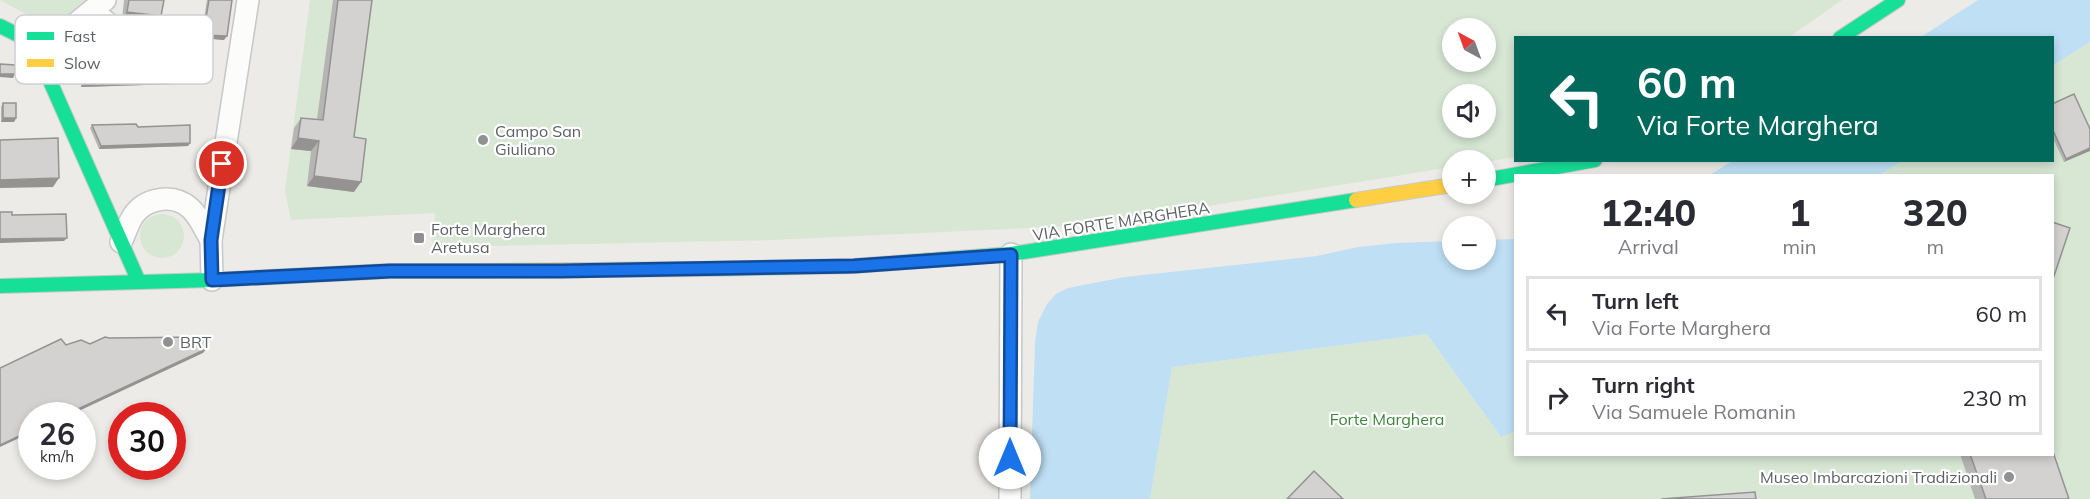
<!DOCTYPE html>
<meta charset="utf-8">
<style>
body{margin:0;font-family:Mulish,sans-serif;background:#f2f2f3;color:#2b2b33;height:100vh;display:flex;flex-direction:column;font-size:22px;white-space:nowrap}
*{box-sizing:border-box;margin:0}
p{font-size:20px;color:#7c7c81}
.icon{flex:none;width:33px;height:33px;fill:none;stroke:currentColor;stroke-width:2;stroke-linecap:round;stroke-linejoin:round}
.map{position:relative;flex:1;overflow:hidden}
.details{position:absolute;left:1514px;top:174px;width:540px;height:282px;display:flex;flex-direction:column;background:#fff;border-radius:0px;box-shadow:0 3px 9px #0003}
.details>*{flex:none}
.guide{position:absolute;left:1514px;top:36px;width:540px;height:126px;border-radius:0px;box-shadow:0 3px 9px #0003;background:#00695c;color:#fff;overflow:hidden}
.needle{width:39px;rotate:319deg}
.controls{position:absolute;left:1442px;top:18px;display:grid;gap:12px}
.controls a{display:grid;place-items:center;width:54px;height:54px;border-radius:50%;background:#fff;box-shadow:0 3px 9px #0003;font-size:30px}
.speed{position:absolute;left:18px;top:402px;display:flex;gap:12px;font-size:30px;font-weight:700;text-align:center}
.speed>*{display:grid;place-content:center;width:78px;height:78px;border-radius:50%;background:#fff;box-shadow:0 3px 9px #0003;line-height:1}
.speed small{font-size:15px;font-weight:400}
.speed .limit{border:9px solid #d22;background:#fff;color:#111}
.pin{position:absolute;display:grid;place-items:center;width:51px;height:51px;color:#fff;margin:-26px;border:3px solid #fff;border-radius:50%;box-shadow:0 2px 6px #0007}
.me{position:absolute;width:66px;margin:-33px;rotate:0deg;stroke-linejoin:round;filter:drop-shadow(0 0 4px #0008)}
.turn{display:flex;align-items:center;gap:21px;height:126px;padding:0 24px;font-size:27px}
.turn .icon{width:78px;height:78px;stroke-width:2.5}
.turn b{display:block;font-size:42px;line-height:51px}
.eta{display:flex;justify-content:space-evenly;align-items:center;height:102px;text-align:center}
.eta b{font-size:36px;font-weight:800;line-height:42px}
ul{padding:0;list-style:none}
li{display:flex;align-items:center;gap:18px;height:75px;margin:0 12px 9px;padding:0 12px;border:3px solid #e1e1e2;border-radius:0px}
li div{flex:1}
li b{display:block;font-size:22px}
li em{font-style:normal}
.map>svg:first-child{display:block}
.green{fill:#d7e7d4;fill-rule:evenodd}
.water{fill:#bedff4}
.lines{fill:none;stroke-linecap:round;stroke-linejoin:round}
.street-casing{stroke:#c6c7c7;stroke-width:24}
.fast-casing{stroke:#c9c9c9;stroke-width:16}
.slow-casing{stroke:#c9c9c9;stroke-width:16}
.street{stroke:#fcfcfb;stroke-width:21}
.fast{stroke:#16e098;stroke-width:14}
.slow{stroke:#ffcf43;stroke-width:14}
.wall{fill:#b5b5b3}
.shaded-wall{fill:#949392}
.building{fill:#d3d2d0;stroke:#949392;stroke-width:1.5}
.route-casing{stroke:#114b97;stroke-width:15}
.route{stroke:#1a73e8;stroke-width:10}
.poi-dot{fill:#8f9192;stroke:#fff;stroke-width:2}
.labels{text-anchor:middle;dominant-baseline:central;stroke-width:4.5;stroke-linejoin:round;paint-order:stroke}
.poi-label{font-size:16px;fill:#5d6165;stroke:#fff;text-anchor:start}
.street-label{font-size:16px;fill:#5d6165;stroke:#fff}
.park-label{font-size:16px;fill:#3c853c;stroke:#fff}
.key{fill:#fff;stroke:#ced0d1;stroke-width:1.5}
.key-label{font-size:16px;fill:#5d6165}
</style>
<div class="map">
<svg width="2090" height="499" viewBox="0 0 2090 499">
<rect width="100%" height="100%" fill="#ecebe7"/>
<g class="green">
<polygon points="0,0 96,0 59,32"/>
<path d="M310,0H1842L1789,37L1515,38V157L1485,162L1452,160V167L1090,225L773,240L432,247L435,213L291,220L285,191ZM1452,28H1485V62H1452ZM1452,94H1485V128H1452Z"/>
<polygon points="2090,42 2090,499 1150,499 1172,367 1427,334 1500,436 1515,431 1515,454 2052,454 2052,176 1879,175 1903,161 2052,160 2052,66"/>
<circle cx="162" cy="236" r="22"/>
</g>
<g class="water">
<polygon points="1978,0 2090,0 2090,42 2052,66 2052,38 1921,37"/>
<polygon points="1732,161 1732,160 1903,161 1879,175 1710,175"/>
<polygon points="1515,239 1515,431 1501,437 1427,334 1172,367 1150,499 1030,499 1035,342 1038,322 1047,304 1056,294 1068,288 1125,277 1317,256 1358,247 1396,243 1452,241 1452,260 1485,260 1485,240"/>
</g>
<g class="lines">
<g class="street-casing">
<g id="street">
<polyline points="92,11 125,36 197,42"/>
<polyline points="38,54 105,0"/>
<path d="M121,242C125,234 128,224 133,216C145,198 173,193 190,208C200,217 204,229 211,240"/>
<polyline points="212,280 211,240 248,0"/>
<polyline points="1010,499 1011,254"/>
</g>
</g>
<g class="fast-casing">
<g id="fast">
<polyline points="0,26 28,40 38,54 139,282"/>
<polyline points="1840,38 1898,0"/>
<polyline points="1485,180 1595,160"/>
<polyline points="701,269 854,266 1011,254 1356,200"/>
<polyline points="0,286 212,280 390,271 476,271"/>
</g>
</g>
<g class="slow-casing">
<g id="slow">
<polyline points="1356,200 1452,185"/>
<polyline points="476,271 701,269"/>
</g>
</g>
<use href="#street" class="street"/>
<use href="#fast" class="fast"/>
<use href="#slow" class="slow"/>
</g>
<g class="wall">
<polygon points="124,0 164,0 155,25 122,20"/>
<polygon points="207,0 232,0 224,40 201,38"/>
<polygon points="333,0 372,0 354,137 354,192 307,186 311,151 291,149 294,128 301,118 317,119"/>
<polygon points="85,43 176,84 81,87 79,51"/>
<polygon points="3,103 16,118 14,122 1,122 1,107"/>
<polygon points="2052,104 2090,129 2064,162 2052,136"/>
<polygon points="92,125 138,127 190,143 188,146 99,149 90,128"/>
<polygon points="1960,454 2052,454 2069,499 1975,499"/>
</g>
<g class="shaded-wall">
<polygon points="127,12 161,16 155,25 122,20"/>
<polygon points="203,35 227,36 224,40 201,38"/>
<polygon points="0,74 15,74 13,78 0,77"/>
<polygon points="182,75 176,84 81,87 86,79"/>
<polygon points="3,118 16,118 14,122 1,122"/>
<polygon points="298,138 319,141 311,151 291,149"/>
<polygon points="190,143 188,146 99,149 101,146"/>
<polygon points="2090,148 2090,151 2064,162 2066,159"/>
<polygon points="314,176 361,182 354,192 307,186"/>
<polygon points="59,178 53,187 0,188 0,180"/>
<polygon points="67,238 64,241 0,243 0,239"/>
<polygon points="206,349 203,353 68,416 63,416"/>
<polygon points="32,430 32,432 0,447 0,445"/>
</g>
<g class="building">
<polygon points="129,0 164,0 161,16 127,12"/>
<polygon points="209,0 232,0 227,36 203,35"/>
<polygon points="338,0 372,0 354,137 366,139 361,182 314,176 319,141 298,138 301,118 323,120"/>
<polygon points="0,64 15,65 15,74 0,74"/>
<polygon points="2074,94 2090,129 2090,148 2066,159 2052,128 2052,104"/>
<rect x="3" y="103" width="13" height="15"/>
<polygon points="136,124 138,127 190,125 190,143 101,146 92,125"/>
<polygon points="58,138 59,178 0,180 0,140"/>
<polygon points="0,212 12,212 12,215 66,214 67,238 0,239"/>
<polygon points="2052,222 2070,228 2052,282"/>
<polygon points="105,337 109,338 203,337 206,349 63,416 32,416 32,430 0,445 0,368 61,339 66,345 81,340 90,344"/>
<polygon points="2052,449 2069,499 1986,499 1970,454 2052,454"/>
<polygon points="1314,471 1343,499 1287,499"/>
<polygon points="1755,492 1756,499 1661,499"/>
</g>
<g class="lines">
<g class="route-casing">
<polyline id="route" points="222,164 211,240 212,280 390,271 561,271 854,266 1011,255 1010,458"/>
</g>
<use href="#route" class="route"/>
</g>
<g class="poi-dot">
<circle cx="483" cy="140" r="6"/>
<rect x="413" y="232" width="12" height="12" rx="3"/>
<circle cx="168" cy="342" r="6"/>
<circle cx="2009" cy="477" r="6"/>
</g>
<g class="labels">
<g class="poi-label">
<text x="495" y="131">Campo San<tspan x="495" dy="18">Giuliano</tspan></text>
<text x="431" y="229">Forte Marghera<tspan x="431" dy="18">Aretusa</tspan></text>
<text x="180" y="342">BRT</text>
<text x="1997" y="477" text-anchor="end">Museo Imbarcazioni Tradizionali</text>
</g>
<g class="street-label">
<text transform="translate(1121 221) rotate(-9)">VIA FORTE MARGHERA</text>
</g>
<g class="park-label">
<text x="1387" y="419">Forte Marghera</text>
</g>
</g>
<rect x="15" y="15" width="198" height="69" rx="9" class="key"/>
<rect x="27" y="32" width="27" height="8" fill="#16e098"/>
<rect x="27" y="59" width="27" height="8" fill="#ffcf43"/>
<g class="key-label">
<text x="64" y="42">Fast</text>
<text x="64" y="69">Slow</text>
</g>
</svg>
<div class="controls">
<a><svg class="needle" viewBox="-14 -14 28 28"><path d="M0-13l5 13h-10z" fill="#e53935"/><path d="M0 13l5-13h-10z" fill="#7c7c81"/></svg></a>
<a><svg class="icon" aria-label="sound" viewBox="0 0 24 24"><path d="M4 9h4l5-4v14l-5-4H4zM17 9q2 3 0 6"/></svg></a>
<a>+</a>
<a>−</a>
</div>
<div class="speed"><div>26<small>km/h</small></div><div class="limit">30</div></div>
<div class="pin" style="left:222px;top:164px;background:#d93025"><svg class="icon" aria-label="arrive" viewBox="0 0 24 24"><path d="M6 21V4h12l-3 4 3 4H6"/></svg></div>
<svg class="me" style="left:1010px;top:458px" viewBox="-20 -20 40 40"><circle r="19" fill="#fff"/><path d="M0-13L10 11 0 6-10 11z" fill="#1a73e8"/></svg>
<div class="guide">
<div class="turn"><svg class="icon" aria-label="left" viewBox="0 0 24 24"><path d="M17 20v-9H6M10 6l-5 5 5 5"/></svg><div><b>60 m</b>Via Forte Marghera</div></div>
</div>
<section class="details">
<div class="eta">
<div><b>12:40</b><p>Arrival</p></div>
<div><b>1</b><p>min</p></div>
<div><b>320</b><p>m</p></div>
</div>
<ul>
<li><svg class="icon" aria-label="left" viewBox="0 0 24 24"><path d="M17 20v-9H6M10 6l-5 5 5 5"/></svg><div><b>Turn left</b><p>Via Forte Marghera</p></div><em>60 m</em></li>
<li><svg class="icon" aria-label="right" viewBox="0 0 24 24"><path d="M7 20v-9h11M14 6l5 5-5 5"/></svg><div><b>Turn right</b><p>Via Samuele Romanin</p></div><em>230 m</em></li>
</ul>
</section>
</div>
